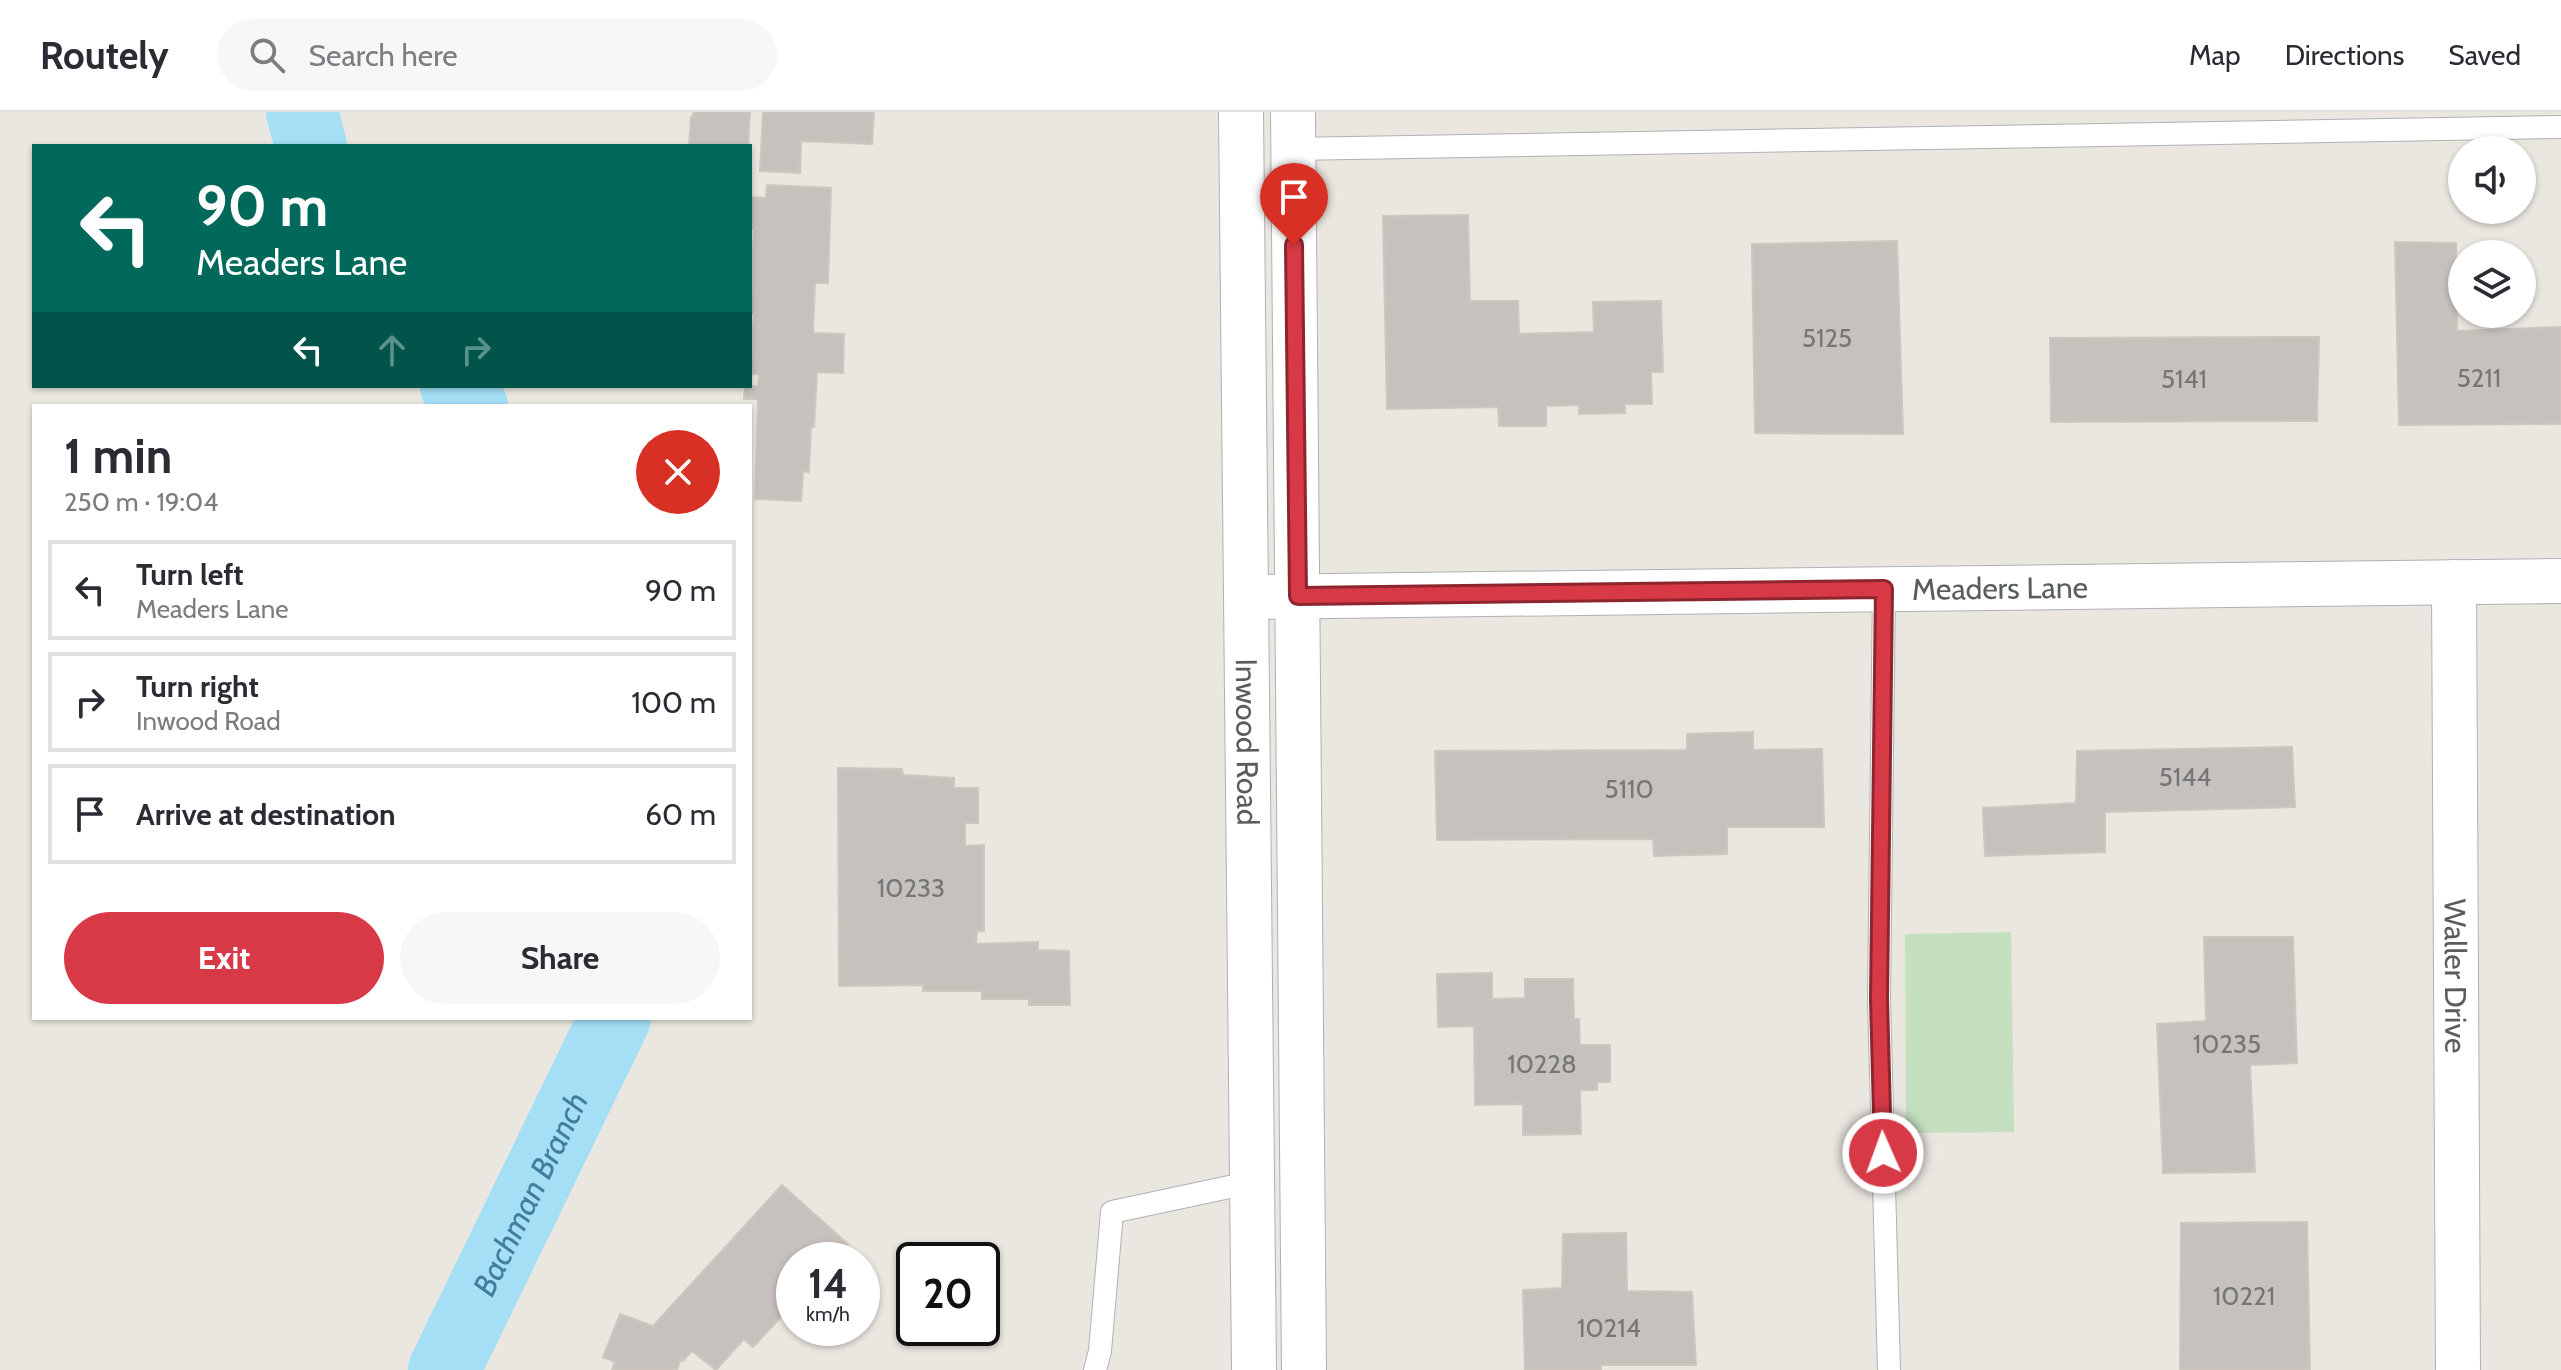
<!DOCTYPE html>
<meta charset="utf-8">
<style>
body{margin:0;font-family:Cabin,sans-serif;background:#f7f7f7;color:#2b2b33;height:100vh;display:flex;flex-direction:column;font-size:30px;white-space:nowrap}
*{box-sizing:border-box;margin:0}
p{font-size:26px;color:#7c7c81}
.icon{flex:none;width:44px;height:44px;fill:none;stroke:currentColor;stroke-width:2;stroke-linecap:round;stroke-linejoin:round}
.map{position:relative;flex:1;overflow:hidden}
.panel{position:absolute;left:32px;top:292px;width:720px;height:616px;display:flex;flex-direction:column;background:#fff;border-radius:0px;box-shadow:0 2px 6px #0004}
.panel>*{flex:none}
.banner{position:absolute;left:32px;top:32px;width:720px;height:244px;border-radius:0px;box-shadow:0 2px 6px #0004;background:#00695c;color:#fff;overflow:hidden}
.fabs{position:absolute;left:2448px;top:24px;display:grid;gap:16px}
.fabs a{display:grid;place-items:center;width:88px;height:88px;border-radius:50%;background:#fff;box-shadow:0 2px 6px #0004;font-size:40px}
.speed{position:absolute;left:776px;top:1130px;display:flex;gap:16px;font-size:40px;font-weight:700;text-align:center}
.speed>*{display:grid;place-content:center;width:104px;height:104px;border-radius:50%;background:#fff;box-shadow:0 2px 6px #0004;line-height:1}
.speed small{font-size:20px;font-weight:400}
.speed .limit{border:4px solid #111;border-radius:12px;background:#fff;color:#111}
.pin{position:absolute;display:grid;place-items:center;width:68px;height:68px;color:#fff;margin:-82px -34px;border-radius:50% 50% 50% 0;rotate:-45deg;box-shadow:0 0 8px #0007}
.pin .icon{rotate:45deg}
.me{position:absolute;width:88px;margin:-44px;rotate:358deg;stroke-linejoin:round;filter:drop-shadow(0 0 6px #0008)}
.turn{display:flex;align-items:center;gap:28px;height:168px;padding:0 32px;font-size:36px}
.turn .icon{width:104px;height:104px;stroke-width:2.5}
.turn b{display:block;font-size:56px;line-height:68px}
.lanes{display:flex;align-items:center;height:76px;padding:0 32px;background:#0003;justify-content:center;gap:40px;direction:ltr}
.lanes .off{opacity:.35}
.round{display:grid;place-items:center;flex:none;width:84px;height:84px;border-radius:42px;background:#f7f7f7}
.overview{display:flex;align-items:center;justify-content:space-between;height:136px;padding:0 32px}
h1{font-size:48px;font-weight:800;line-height:60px}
.primary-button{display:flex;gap:16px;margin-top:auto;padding:16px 32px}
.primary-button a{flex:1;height:92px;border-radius:48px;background:#d73946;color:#fff;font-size:32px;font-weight:800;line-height:92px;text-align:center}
.primary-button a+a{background:#f7f7f7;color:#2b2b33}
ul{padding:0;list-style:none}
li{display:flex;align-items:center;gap:24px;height:100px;margin:0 16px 12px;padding:0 16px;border:4px solid #e1e1e2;border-radius:0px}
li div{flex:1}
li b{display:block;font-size:30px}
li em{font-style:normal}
header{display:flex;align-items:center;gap:48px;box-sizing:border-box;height:112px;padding:0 40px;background:#fff;border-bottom:2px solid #e1e1e2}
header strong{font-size:38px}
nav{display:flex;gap:44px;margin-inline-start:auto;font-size:28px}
.search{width:560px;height:72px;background:#f7f7f7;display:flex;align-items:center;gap:20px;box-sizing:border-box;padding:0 28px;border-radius:44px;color:#7c7c81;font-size:30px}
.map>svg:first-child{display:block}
.green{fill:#c4e0be}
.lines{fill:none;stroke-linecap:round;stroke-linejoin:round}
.river{stroke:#a4dff6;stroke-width:72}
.building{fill:#c6c1bd;stroke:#cec7bf;stroke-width:2}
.lane-casing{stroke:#aeb2b5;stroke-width:24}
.street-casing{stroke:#aeb2b5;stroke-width:46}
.secondary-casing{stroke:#adb1b5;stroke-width:46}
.lane{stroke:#fff;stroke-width:22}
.street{stroke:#fff;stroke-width:44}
.secondary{stroke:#fff;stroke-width:44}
.route-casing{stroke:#8c252e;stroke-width:20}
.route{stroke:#d73946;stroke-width:14}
.labels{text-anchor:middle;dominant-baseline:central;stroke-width:7;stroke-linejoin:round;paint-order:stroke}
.number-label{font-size:26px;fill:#747677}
.street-label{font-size:30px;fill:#595d60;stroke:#fff}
.water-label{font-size:32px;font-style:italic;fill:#427d9d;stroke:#fff}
</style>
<header>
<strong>Routely</strong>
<div class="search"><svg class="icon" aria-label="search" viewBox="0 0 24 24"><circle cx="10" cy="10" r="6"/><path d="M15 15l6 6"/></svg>Search here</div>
<nav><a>Map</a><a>Directions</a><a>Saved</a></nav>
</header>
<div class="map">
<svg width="2561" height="1258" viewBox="0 0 2561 1258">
<rect width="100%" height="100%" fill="#eae6e0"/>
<polygon class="green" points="2011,820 2014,1020 1906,1021 1905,822"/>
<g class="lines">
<g class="river">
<polyline points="302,0 311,34"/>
<polyline points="456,274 472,294"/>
<path id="s1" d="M444,1258L615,906"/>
</g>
</g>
<g class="building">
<polygon points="693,0 750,0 748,33 689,34 691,5 693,5"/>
<polygon points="763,0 874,0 872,32 801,29 800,61 760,59"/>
<polygon points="767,73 831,76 828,171 815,171 813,221 844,222 843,261 817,260 814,315 811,315 809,360 803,359 801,389 755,387 758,287 744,287 745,274 758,274 759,262 750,262 754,202 750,202 754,117 750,117 750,85 766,86"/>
<polygon points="1468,103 1470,189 1518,189 1519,222 1594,220 1593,190 1661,189 1663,260 1651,260 1652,292 1625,292 1625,301 1579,302 1579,293 1546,294 1546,314 1499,314 1498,295 1387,297 1383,104"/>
<polygon points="1897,129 1903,322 1755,321 1752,132"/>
<polygon points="2395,130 2456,131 2457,219 2561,215 2561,312 2399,313"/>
<polygon points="2319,225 2317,309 2051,310 2050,226"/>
<polygon points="1753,620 1753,638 1822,637 1824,715 1727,715 1727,742 1654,744 1653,727 1437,728 1435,639 1687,638 1687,622"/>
<polygon points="2292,635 2295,695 2105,700 2105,740 1985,744 1983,696 2076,691 2077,639"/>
<polygon points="838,656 902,657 903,663 954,666 954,676 978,676 978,711 965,711 965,734 984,733 984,819 977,819 976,832 1038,830 1038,838 1069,839 1070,893 1029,893 1029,887 982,887 982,879 923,879 923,873 839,874"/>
<polygon points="2204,825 2293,825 2297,951 2250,953 2255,1060 2163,1061 2157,912 2206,909"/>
<polygon points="1492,861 1492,887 1525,886 1525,867 1573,867 1574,907 1579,907 1580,933 1610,933 1610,970 1597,970 1597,978 1580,978 1581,1022 1523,1023 1523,992 1475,993 1474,914 1438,915 1437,862"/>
<polygon points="782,1073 848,1132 833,1148 794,1148 794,1191 753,1235 744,1227 716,1258 692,1239 683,1249 681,1247 677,1258 612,1258 615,1250 603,1245 620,1202 653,1214"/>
<polygon points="2307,1110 2310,1258 2180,1258 2181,1111"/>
<polygon points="1626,1121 1627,1179 1692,1180 1696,1253 1601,1253 1601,1258 1525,1258 1523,1178 1562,1176 1563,1122"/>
</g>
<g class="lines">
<g class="lane-casing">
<g id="lane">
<polyline points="1293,37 2561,15"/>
<polyline points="1884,477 1879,887 1889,1258"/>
<polyline points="1095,1258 1100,1239 1112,1100 1253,1070"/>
</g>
</g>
<g class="street-casing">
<g id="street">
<path id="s2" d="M2454,470L2458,1258"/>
<path id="s3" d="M1248,485L2561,469"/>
</g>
</g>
<g class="secondary-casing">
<g id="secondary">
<path id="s4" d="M1241,0L1254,1258"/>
<polyline points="1293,0 1304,1258"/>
</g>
</g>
<use href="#lane" class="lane"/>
<use href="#street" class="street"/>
<use href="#secondary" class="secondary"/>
</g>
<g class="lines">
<g class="route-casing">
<polyline id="route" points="1294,133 1298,484 1884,477 1879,887 1883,1041"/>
</g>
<use href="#route" class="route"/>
</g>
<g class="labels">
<g class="number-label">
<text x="1827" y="226">5125</text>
<text x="2479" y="266">5211</text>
<text x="2184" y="267">5141</text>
<text x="2185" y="665">5144</text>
<text x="1629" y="677">5110</text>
<text x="911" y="776">10233</text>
<text x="2227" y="932">10235</text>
<text x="1542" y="952">10228</text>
<text x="2244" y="1184">10221</text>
<text x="1609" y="1216">10214</text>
</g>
<g class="street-label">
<text stroke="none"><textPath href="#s3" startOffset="752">Meaders Lane</textPath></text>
<text stroke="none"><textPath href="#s4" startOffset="630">Inwood Road</textPath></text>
<text stroke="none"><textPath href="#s2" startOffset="394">Waller Drive</textPath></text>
</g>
<g class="water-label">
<text stroke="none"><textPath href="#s1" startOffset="196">Bachman Branch</textPath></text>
</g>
</g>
</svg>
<div class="fabs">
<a><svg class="icon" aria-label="sound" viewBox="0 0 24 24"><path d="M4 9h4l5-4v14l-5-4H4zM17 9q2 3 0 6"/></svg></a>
<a><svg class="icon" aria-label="layers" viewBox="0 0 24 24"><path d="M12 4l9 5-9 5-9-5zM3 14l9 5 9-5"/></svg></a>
</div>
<div class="speed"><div>14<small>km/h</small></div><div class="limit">20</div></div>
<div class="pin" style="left:1294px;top:133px;background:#d93025"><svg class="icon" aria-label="arrive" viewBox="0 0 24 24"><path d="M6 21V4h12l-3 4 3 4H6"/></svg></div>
<svg class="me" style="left:1883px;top:1041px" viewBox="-20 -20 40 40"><circle r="17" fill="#d73946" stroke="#fff" stroke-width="3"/><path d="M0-11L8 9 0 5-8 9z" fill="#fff"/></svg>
<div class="banner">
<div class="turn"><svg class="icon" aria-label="left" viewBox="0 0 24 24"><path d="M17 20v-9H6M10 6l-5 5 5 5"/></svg><div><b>90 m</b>Meaders Lane</div></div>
<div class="lanes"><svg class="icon" aria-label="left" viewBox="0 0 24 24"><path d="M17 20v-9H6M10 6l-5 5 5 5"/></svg><svg class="icon off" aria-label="ahead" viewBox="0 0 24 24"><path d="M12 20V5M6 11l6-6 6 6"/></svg><svg class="icon off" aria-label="right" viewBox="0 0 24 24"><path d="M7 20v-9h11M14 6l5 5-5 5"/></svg></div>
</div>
<section class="panel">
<div class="overview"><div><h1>1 min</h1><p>250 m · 19:04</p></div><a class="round" style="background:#d93025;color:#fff"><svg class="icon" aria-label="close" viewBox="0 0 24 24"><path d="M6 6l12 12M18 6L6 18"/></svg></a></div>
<ul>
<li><svg class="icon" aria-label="left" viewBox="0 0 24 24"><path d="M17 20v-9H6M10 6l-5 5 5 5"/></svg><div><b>Turn left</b><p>Meaders Lane</p></div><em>90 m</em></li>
<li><svg class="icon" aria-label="right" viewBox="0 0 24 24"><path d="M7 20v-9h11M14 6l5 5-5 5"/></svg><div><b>Turn right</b><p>Inwood Road</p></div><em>100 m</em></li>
<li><svg class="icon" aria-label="arrive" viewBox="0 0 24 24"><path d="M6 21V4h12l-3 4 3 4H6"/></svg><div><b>Arrive at destination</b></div><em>60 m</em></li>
</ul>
<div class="primary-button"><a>Exit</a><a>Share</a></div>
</section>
</div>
